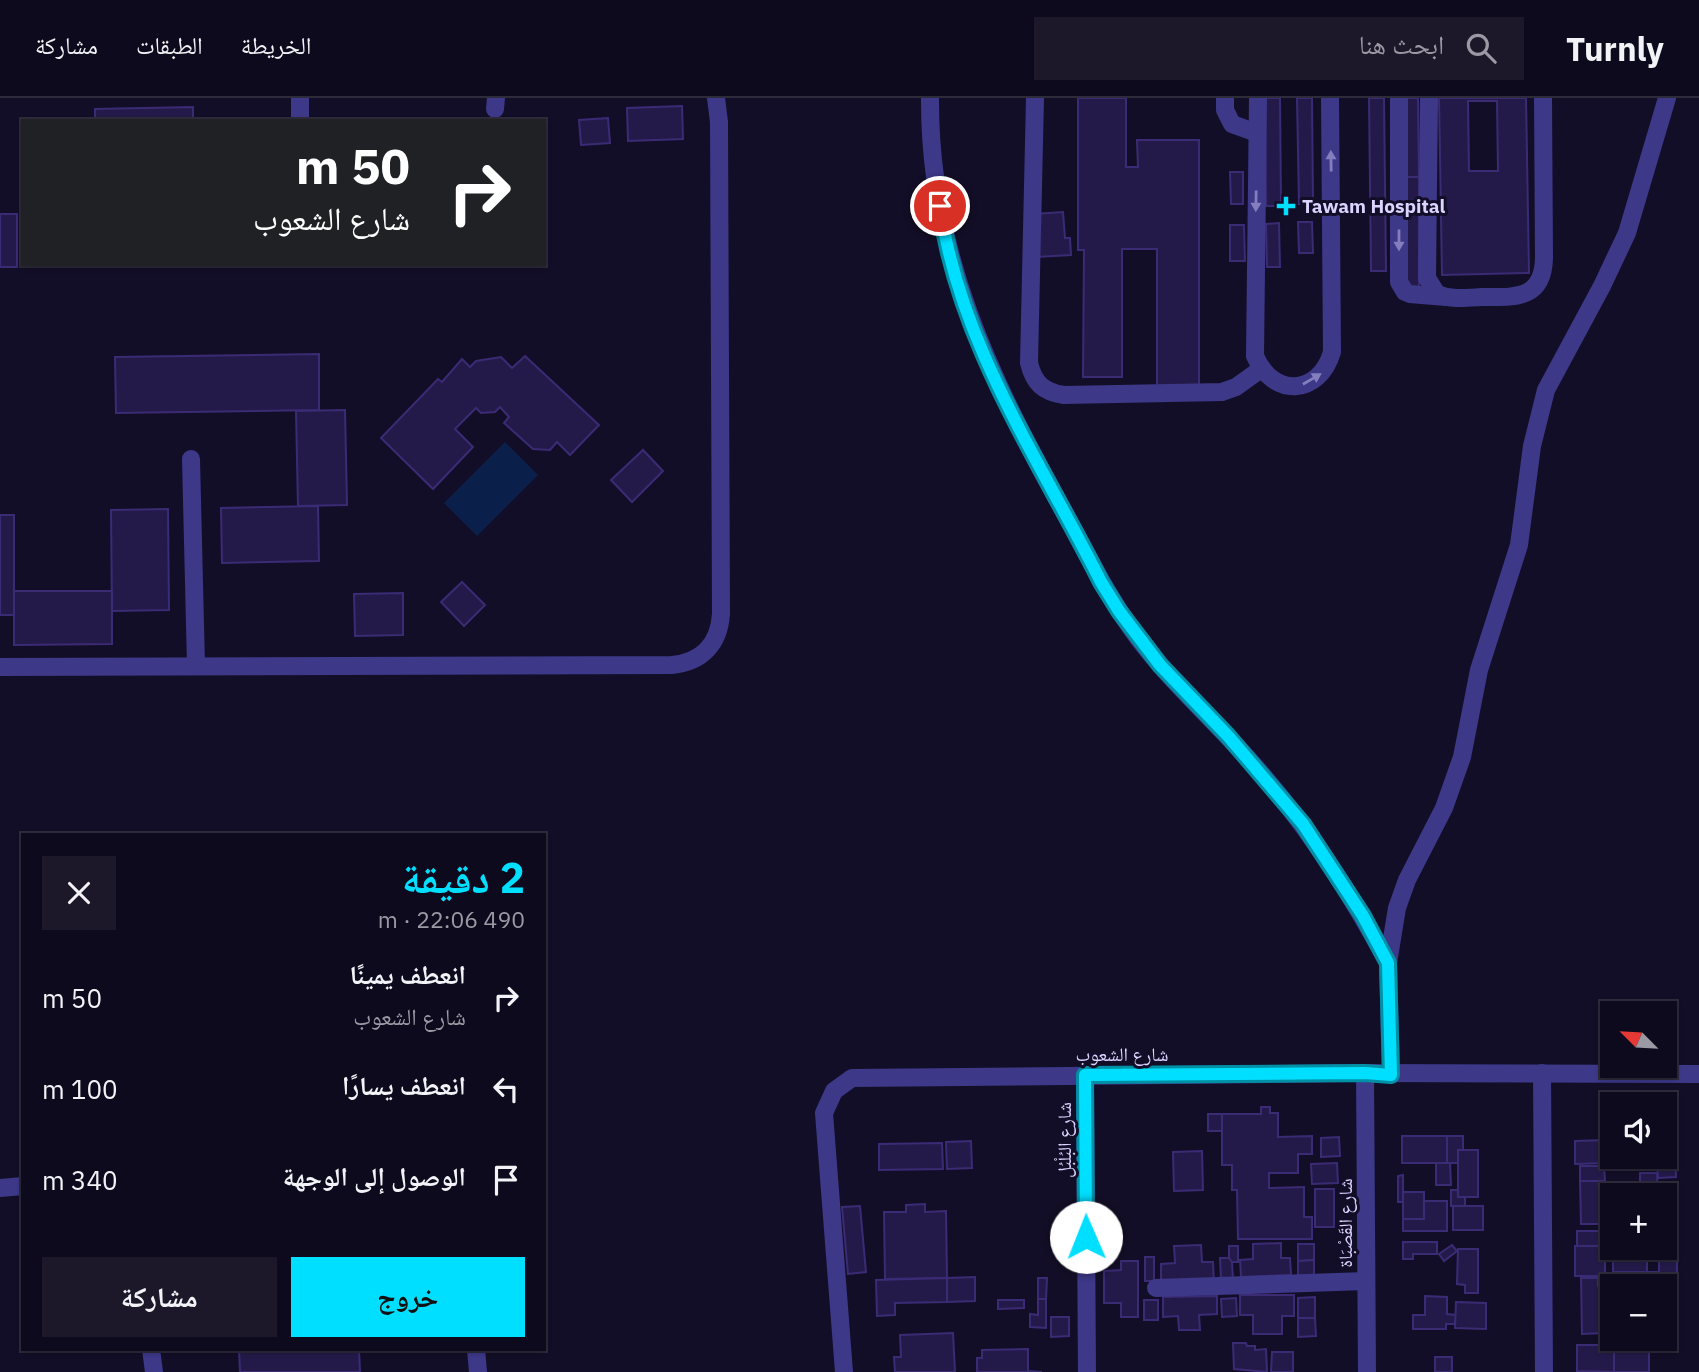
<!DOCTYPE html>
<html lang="ar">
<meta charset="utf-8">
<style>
body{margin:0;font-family:"IBM Plex Sans","Noto Naskh Arabic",sans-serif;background:#1c182a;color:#f1f3f6;direction:rtl;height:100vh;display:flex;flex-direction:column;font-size:26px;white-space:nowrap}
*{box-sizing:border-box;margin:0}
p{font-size:23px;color:#9b9aa4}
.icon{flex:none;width:38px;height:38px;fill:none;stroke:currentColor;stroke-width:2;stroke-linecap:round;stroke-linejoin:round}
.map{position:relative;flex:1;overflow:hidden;direction:ltr}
.panel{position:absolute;left:21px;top:735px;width:525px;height:518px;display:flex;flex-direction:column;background:#0e0a1d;border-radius:0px;box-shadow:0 2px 5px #0004,0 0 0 2px #2e2b3b;direction:rtl}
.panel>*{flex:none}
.banner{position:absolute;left:21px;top:21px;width:525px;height:147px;border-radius:0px;box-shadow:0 2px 5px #0004,0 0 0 2px #2e2b3b;direction:rtl;background:#202124;color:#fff;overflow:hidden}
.needle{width:46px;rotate:294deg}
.buttons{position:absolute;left:1600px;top:903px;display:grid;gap:14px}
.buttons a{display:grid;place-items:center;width:77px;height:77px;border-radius:0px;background:#0e0a1d;box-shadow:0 2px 5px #0004,0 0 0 2px #2e2b3b;font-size:35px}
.pin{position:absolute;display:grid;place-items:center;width:60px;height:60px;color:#fff;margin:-30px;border:4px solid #fff;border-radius:50%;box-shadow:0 2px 7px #0007}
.me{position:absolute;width:77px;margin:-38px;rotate:359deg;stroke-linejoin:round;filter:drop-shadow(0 0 5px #0008)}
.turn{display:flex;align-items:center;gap:24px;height:147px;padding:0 21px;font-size:32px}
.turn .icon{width:91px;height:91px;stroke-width:2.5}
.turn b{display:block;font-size:49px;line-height:60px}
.round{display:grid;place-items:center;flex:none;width:74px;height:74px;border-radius:0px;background:#1c182a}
.headline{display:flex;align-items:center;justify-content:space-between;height:119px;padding:0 21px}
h1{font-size:42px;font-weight:700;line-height:52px;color:#00dfff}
.primary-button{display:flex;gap:14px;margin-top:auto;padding:14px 21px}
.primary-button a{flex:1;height:80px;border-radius:0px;background:#00dfff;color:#111;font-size:28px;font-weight:700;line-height:80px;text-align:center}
.primary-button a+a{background:#1c182a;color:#f1f3f6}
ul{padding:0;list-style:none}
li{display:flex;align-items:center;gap:21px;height:91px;padding:0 21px}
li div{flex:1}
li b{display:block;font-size:26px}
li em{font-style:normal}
header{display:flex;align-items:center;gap:42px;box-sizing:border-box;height:98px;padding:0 35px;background:#0e0a1d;border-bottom:2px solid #2e2b3b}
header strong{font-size:33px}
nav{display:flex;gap:38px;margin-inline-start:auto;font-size:24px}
.search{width:490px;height:63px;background:#1c182a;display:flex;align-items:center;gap:18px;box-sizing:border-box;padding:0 24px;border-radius:0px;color:#9b9aa4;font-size:26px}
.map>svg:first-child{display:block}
.water{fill:#0a204a}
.building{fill:#241a49;stroke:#3b2b75;stroke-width:2;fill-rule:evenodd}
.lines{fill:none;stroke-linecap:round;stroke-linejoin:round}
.minor{stroke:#3d3888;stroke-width:18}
.oneway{fill:#847ebe}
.route-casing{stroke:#0091a6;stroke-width:18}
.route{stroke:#00dfff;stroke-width:12}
.poi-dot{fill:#00dfff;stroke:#130e27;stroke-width:2.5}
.labels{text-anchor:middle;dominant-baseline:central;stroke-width:6;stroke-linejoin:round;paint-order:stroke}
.poi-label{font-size:19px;font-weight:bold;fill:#dad4ff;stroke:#130e27;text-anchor:start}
.street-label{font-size:19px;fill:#dad4ff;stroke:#130e27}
</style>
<header>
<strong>Turnly</strong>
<div class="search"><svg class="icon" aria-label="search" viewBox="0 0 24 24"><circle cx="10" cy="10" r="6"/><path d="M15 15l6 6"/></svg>ابحث هنا</div>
<nav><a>الخريطة</a><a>الطبقات</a><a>مشاركة</a></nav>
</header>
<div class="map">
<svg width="1699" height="1274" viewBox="0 0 1699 1274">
<rect width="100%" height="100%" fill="#130e27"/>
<polygon class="water" points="505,344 538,377 477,438 444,405"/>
<g class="building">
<polygon points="1078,0 1126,0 1126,69 1138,69 1137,42 1199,42 1199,293 1157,293 1157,151 1122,151 1122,279 1083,279 1084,152 1078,152"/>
<polygon points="1265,0 1280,0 1281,108 1266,108"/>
<polygon points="1297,0 1312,0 1313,106 1299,106"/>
<polygon points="1369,0 1384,0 1386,173 1371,173"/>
<polygon points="1404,0 1418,0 1419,79 1404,79"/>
<path d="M1439,0H1526L1529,175L1442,177ZM1468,3H1497L1498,73H1469Z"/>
<polygon points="682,8 683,41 628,43 627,10"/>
<polygon points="193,9 193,23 95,23 95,11"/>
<polygon points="608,20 610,45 581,47 579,22"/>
<polygon points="1230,74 1243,74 1243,106 1231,106"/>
<polygon points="1404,79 1419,79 1419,191 1405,191"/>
<polygon points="1063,114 1065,140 1070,140 1071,157 1037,159 1034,116"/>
<rect x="0" y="116" width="17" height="53"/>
<polygon points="1298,124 1312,124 1313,155 1299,155"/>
<polygon points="1279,125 1280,169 1267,169 1266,126"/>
<polygon points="1230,127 1244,127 1245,163 1230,163"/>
<polygon points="319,256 319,312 116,315 115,259"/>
<polygon points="525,258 599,327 570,357 557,344 550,352 533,351 504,325 509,319 500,309 495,314 481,315 476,310 455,331 473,349 433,391 381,340 438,281 442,284 462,261 470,269 476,263 501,259 512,270"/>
<polygon points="345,312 347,407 298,408 296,313"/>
<polygon points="643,352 663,373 632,404 611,382"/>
<polygon points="318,408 319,463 222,465 221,410"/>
<polygon points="168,411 169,512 112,513 111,412"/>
<rect x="0" y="417" width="14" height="100"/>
<polygon points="462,484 485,507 464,528 441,504"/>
<polygon points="14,493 112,493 112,546 14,547"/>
<polygon points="403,495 403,537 355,538 354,496"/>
<polygon points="1261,1009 1270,1009 1270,1015 1278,1015 1278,1039 1312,1038 1312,1056 1298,1056 1298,1075 1269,1075 1269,1090 1304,1089 1304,1119 1312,1119 1312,1141 1238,1141 1237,1092 1232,1092 1232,1067 1222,1067 1222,1016 1261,1016"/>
<rect x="1208" y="1016" width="14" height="17"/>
<rect x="1402" y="1038" width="45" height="27"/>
<polygon points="1447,1038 1463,1038 1463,1052 1458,1052 1458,1065 1447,1065"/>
<polygon points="1339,1039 1340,1058 1321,1059 1321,1040"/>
<polygon points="1607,1042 1608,1065 1575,1066 1575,1043"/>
<polygon points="1664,1042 1675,1042 1676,1079 1658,1080 1657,1059 1664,1059"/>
<polygon points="971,1043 972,1070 947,1071 946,1044"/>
<polygon points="942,1045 943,1071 879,1072 879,1046"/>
<rect x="1458" y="1052" width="20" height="47"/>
<polygon points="1202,1053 1203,1092 1174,1093 1173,1054"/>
<polygon points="1612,1059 1652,1059 1652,1070 1612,1071"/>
<polygon points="1337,1065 1338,1085 1312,1086 1311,1066"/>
<polygon points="1436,1065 1450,1065 1451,1087 1436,1087"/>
<polygon points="1580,1068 1604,1068 1605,1083 1580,1083"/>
<polygon points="1640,1075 1657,1075 1658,1097 1624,1097 1640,1097"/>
<polygon points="1403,1077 1403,1104 1398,1104 1398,1078"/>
<polygon points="1580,1083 1605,1083 1606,1126 1581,1126"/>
<polygon points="1675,1084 1675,1127 1664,1127 1664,1097 1658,1097 1657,1085"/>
<rect x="1315" y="1091" width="19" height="38"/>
<polygon points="1451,1092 1458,1092 1458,1099 1465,1099 1465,1108 1451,1108"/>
<rect x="1403" y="1094" width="21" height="27"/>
<polygon points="1605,1096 1624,1096 1612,1097 1612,1120 1606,1121"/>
<polygon points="1424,1103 1447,1103 1447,1133 1403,1133 1403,1121 1424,1121"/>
<polygon points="925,1106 925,1114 946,1113 947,1180 885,1181 884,1114 906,1114 906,1107"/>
<polygon points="860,1108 866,1174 848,1176 842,1109"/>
<rect x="1453" y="1108" width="30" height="24"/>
<rect x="1577" y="1133" width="33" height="15"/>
<polygon points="1403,1144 1437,1144 1437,1156 1413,1156 1413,1161 1403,1161"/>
<polygon points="1281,1145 1281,1160 1290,1160 1291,1177 1241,1179 1240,1162 1253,1161 1253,1146"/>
<polygon points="1298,1146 1314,1146 1314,1162 1298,1163"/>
<polygon points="1201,1147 1202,1164 1213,1164 1214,1185 1161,1187 1161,1166 1175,1165 1174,1148"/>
<polygon points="1452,1147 1457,1153 1444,1163 1439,1156"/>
<rect x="1229" y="1148" width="9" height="16"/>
<rect x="1575" y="1148" width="30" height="30"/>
<rect x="1613" y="1150" width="34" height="24"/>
<polygon points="1458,1151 1478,1151 1478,1195 1465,1195 1465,1187 1457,1186"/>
<polygon points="1659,1158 1677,1158 1677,1200 1664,1201 1664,1188 1659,1188"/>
<rect x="1145" y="1159" width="9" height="24"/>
<polygon points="1220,1160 1229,1160 1232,1164 1233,1182 1221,1182"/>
<polygon points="1314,1162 1314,1182 1298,1183 1298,1163"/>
<polygon points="1121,1163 1138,1163 1138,1219 1121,1219 1121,1205 1104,1205 1104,1173 1121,1172"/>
<polygon points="1613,1174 1647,1174 1648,1188 1613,1188"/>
<polygon points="1647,1174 1659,1174 1659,1188 1648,1188"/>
<polygon points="975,1179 975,1203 947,1204 947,1180"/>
<polygon points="947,1180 947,1204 895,1205 895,1217 877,1218 876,1182"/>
<polygon points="1038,1180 1047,1180 1046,1201 1038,1201"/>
<polygon points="1581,1180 1598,1180 1598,1188 1613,1188 1612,1213 1604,1213 1604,1235 1582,1236"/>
<polygon points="1240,1197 1294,1197 1294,1218 1282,1218 1282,1236 1253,1236 1253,1217 1240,1217"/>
<polygon points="1217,1198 1217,1216 1199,1217 1200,1232 1179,1232 1178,1218 1163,1219 1163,1199"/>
<polygon points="1425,1198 1447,1199 1447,1216 1456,1217 1455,1226 1446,1226 1446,1231 1413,1231 1413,1217 1425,1217"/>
<polygon points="1315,1199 1315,1220 1298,1220 1298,1200"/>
<polygon points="1236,1200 1237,1218 1222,1219 1221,1201"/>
<polygon points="1677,1200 1677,1234 1664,1235 1664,1201"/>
<polygon points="1038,1201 1046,1201 1046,1230 1030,1229 1030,1216 1038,1217"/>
<polygon points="998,1202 1024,1202 1024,1210 998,1211"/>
<rect x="1144" y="1202" width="14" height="20"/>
<polygon points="1456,1204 1486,1205 1486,1231 1455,1230"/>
<polygon points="1051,1219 1069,1219 1069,1238 1051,1239"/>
<polygon points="1298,1220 1315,1220 1316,1238 1298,1239"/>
<polygon points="953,1235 955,1274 895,1274 894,1259 901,1259 900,1237"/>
<polygon points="1233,1245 1246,1245 1247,1248 1255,1248 1255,1252 1266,1251 1267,1274 1234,1271"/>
<polygon points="1649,1246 1649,1274 1614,1274 1614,1247"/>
<polygon points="1577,1247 1614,1247 1614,1274 1577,1273"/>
<polygon points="239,1251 359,1251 360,1274 240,1274"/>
<polygon points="1028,1251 1028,1273 1042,1274 977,1274 977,1260 982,1260 982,1252"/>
<polygon points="1272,1254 1293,1254 1293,1274 1271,1274"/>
<rect x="1435" y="1259" width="17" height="15"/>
</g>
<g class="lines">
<g class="minor">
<path d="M930,0C929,156 990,279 1063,412C1087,455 1108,500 1138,540C1176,590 1225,632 1265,680C1314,737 1353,800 1388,865"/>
<path d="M1035,0L1029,265C1034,285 1043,294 1064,297L1222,294L1236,289L1261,271"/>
<polyline points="1225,0 1225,12 1232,26 1257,35"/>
<path d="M1258,0L1255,258C1273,300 1319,298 1332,254L1330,0"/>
<polyline points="1399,0 1399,184 1405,194 1410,196 1446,199"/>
<path d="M1429,0L1427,180L1437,196C1451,202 1466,200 1481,199C1513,199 1543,203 1544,160L1543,0"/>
<polyline points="495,11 496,0"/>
<polyline points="300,23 300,0"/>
<polyline points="191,361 196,568"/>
<path d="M0,569L672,567C702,564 719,546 721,516L719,24L716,0"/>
<polyline points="1365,975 1367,1274"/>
<polyline points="1542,975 1544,1274"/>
<polyline points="1085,977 1087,1274"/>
<polyline points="1391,977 1388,865 1397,810 1407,782 1444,710 1462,659 1479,572 1519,447 1532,348 1546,292 1602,188 1627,135 1667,0"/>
<polyline points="0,1090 23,1088"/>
<polyline points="1156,1190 1366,1183"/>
<polyline points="151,1251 154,1274"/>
<polyline points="476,1251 478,1274"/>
<polyline points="844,1274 824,1015 834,993 852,980 1365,975 1699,976"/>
</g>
</g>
<defs><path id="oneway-solid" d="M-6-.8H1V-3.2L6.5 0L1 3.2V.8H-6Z" transform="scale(1.75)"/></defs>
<g class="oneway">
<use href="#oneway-solid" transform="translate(1331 63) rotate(-91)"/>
<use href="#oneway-solid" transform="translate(1256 103) rotate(91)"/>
<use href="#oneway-solid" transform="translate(1399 142) rotate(90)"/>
<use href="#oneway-solid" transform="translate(1312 281) rotate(-30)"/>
</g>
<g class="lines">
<g class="route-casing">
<path id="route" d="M940,108C959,246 1040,362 1101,484L1119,513L1160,567L1228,638L1303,726L1363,818L1388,865L1391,977L1365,975L1085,977L1086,1139"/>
</g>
<use href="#route" class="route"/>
</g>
<path class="poi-dot" d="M1282.5 97.5h7v7h7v7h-7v7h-7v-7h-7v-7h7z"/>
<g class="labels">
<g class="poi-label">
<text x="1302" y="108">Tawam Hospital</text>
</g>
<g class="street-label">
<text x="1122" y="956">شارع الشعوب</text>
<text transform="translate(1064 1042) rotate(-90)">شارع البُلْبُل</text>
<text transform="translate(1345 1125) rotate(-90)">شارع القَصْبَاة</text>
</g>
</g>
</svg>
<div class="buttons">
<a><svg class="needle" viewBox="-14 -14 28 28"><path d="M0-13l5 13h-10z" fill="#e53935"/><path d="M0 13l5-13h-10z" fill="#9b9aa4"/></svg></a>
<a><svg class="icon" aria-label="sound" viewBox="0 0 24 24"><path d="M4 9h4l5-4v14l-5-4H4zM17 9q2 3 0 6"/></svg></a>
<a>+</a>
<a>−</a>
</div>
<div class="pin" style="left:940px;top:108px;background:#d93025"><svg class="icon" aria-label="arrive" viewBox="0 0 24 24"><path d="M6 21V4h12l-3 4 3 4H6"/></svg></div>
<svg class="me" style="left:1086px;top:1139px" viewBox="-20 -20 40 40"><circle r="19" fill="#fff"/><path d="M0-13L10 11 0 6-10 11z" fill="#00dfff"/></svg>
<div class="banner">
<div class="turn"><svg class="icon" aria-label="right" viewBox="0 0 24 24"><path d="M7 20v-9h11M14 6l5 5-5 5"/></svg><div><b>50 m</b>شارع الشعوب</div></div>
</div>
<section class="panel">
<div class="headline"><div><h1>2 دقيقة</h1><p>490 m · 22:06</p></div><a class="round"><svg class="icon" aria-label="close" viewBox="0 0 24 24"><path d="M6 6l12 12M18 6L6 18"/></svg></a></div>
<ul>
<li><svg class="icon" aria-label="right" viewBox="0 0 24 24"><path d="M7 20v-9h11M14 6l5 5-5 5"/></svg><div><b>انعطف يمينًا</b><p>شارع الشعوب</p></div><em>50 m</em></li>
<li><svg class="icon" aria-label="left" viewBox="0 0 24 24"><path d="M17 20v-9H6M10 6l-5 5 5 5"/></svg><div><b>انعطف يسارًا</b></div><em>100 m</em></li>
<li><svg class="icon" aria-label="arrive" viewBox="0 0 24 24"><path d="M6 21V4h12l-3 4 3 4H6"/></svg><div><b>الوصول إلى الوجهة</b></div><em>340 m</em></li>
</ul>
<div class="primary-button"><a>خروج</a><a>مشاركة</a></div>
</section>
</div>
